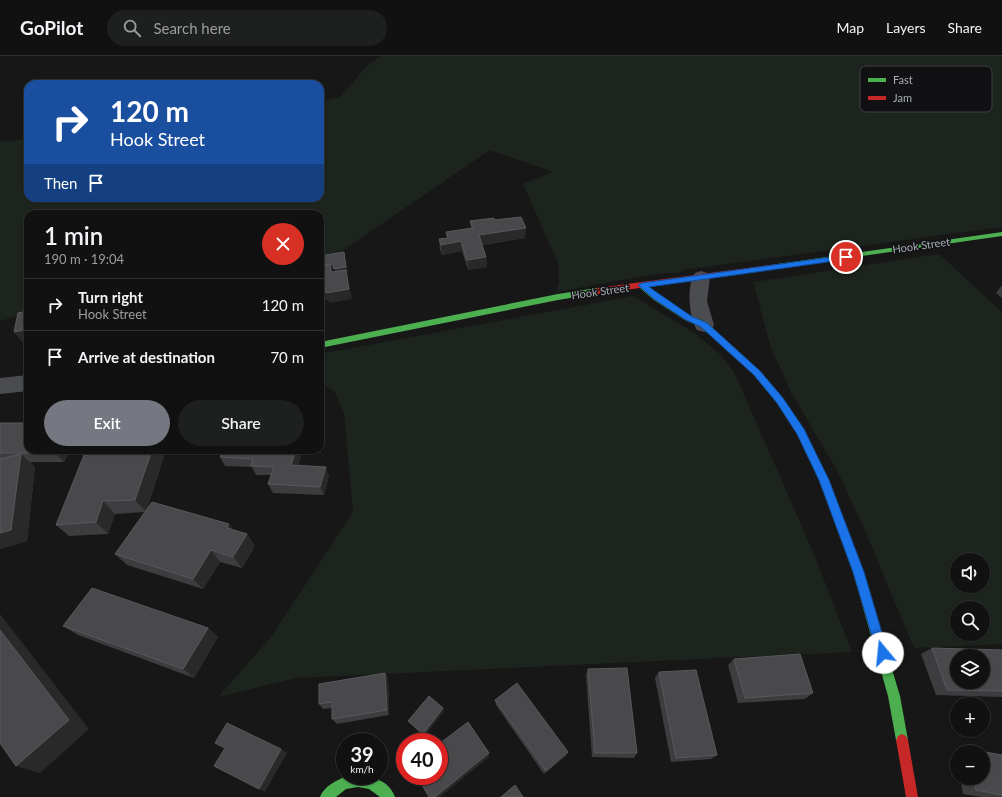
<!DOCTYPE html>
<meta charset="utf-8">
<style>
body{margin:0;font-family:Lato,sans-serif;background:#1e1f1f;color:#f1f3f6;height:100vh;display:flex;flex-direction:column;font-size:15px;white-space:nowrap}
*{box-sizing:border-box;margin:0}
p{font-size:13px;color:#9c9d9f}
.icon{flex:none;width:22px;height:22px;fill:none;stroke:currentColor;stroke-width:2;stroke-linecap:round;stroke-linejoin:round}
.map{position:relative;flex:1;overflow:hidden}
.side{position:absolute;left:24px;top:154px;width:300px;height:244px;display:flex;flex-direction:column;background:#111;border-radius:12px;box-shadow:0 1px 3px #0004,0 0 0 1px #303131}
.side>*{flex:none}
.banner{position:absolute;left:24px;top:24px;width:300px;height:122px;border-radius:12px;box-shadow:0 1px 3px #0004,0 0 0 1px #303131;background:#1a4fa0;color:#fff;overflow:hidden}
.tools{position:absolute;left:950px;top:497px;display:grid;gap:8px}
.tools a{display:grid;place-items:center;width:40px;height:40px;border-radius:50%;background:#111;box-shadow:0 1px 3px #0004,0 0 0 1px #303131;font-size:20px}
.speed{position:absolute;left:336px;top:677px;display:flex;gap:8px;font-size:20px;font-weight:700;text-align:center}
.speed>*{display:grid;place-content:center;width:52px;height:52px;border-radius:50%;background:#111;box-shadow:0 1px 3px #0004,0 0 0 1px #303131;line-height:1}
.speed small{font-size:10px;font-weight:400}
.speed .limit{border:6px solid #d22;background:#fff;color:#111}
.pin{position:absolute;display:grid;place-items:center;width:34px;height:34px;color:#fff;margin:-17px;border:2px solid #fff;border-radius:50%;box-shadow:0 1px 4px #0007}
.me{position:absolute;width:44px;margin:-22px;rotate:343deg;stroke-linejoin:round;filter:drop-shadow(0 0 3px #0008)}
.turn{display:flex;align-items:center;gap:14px;height:84px;padding:0 20px;font-size:18px}
.turn .icon{width:52px;height:52px;stroke-width:2.5}
.turn b{display:block;font-size:28px;line-height:34px}
.then{display:flex;align-items:center;height:38px;padding:0 20px;background:#0003;gap:8px;font-size:15px}
.round{display:grid;place-items:center;flex:none;width:42px;height:42px;border-radius:21px;background:#1e1f1f}
.overview{display:flex;align-items:center;justify-content:space-between;height:68px;padding:0 20px}
h1{font-size:24px;font-weight:600;line-height:30px}
.cta{display:flex;gap:8px;margin-top:auto;padding:8px 20px}
.cta a{flex:1;height:46px;border-radius:24px;background:#757880;color:#fff;font-size:16px;font-weight:600;line-height:46px;text-align:center}
.cta a+a{background:#1e1f1f;color:#f1f3f6}
ul{padding:0;list-style:none}
li{display:flex;align-items:center;gap:12px;height:52px;padding:0 20px;border-top:1px solid #303131}
li div{flex:1}
li b{display:block;font-size:15px}
li em{font-style:normal}
header{display:flex;align-items:center;gap:24px;box-sizing:border-box;height:56px;padding:0 20px;background:#111;border-bottom:1px solid #303131}
header strong{font-size:19px}
nav{display:flex;gap:22px;margin-inline-start:auto;font-size:14px}
.search{width:280px;height:36px;background:#1e1f1f;display:flex;align-items:center;gap:10px;box-sizing:border-box;padding:0 14px;border-radius:22px;color:#9c9d9f;font-size:15px}
.map>svg:first-child{display:block}
.green{fill:#1d241e;fill-rule:evenodd}
.lines{fill:none;stroke-linecap:round;stroke-linejoin:round}
.street{fill:#4b4c50;fill-rule:evenodd}
.fast{fill:#4caf50;fill-rule:evenodd}
.jam{fill:#c62828;fill-rule:evenodd}
.wall{fill:#3d3d3f}
.shaded-wall{fill:#29292a}
.building{fill:#49494c;stroke:#58595d;fill-rule:evenodd}
.route{fill:#1a73e8;stroke:#114b97}
.labels{text-anchor:middle;dominant-baseline:central;stroke-width:3;stroke-linejoin:round;paint-order:stroke}
.street-label{font-size:11px;fill:#a8adb8;stroke:#111113}
.key{fill:#111113;stroke:#3e4045;stroke-width:1}
.key-label{font-size:11px;fill:#a8adb8}
</style>
<header>
<strong>GoPilot</strong>
<div class="search"><svg class="icon" aria-label="search" viewBox="0 0 24 24"><circle cx="10" cy="10" r="6"/><path d="M15 15l6 6"/></svg>Search here</div>
<nav><a>Map</a><a>Layers</a><a>Share</a></nav>
</header>
<div class="map">
<svg width="1002" height="741" viewBox="0 0 1002 741">
<rect width="100%" height="100%" fill="#171717"/>
<g class="green">
<path d="M381,0H1002V171L683,214L679,217L655,218L556,236L559,224L558,207L523,128L553,116L490,94L339,197L320,203V158H28V257L0,265V85C11,87 18,85 28,80V142H320V46L341,40L366,11Z"/>
<path d="M939,198L1002,256V588L914,592L866,477L838,416L791,336L771,292L753,226ZM957,504H983V530H957ZM957,552H983V578H957Z"/>
<polygon points="633,240 695,277 721,299 735,318 814,498 852,596 296,622 218,641 271,581 353,456 344,357 336,338 320,325 320,298"/>
</g>
<g class="lines">
<g class="street">
<path d="M701,215L707,217L710,221L707,245L714,269L711,274L704,276L697,274C689,260 686,231 695,217Z"/>
<polygon points="28,319 28,335 0,338 0,322"/>
</g>
<g class="fast">
<polygon points="1002,176 1002,180 778,212 774,210 778,208"/>
<polygon points="639,227 645,227 660,240 691,260 707,267 760,315 783,343 803,373 829,424 863,516 900,640 908,684 906,688 902,690 898,688 896,684 888,640 853,516 819,424 797,378 777,347 754,319 701,271 685,264 654,244 639,231"/>
<polygon points="597,232 600,233 600,237 558,244 320,292 320,286 558,238"/>
<path d="M347,720C366,720 387,720 395,741H380L369,733L358,731L346,733L336,741H320C324,730 337,724 347,720Z"/>
</g>
<g class="jam">
<polygon points="778,208 782,210 781,212 597,238 593,235 597,232"/>
<polygon points="902,678 906,680 908,684 918,741 906,741 896,684 898,680"/>
</g>
</g>
<g class="wall">
<polygon points="495,164 525,182 482,189 486,201 487,211 468,214 462,195 442,199 440,193 439,183 447,182 446,176 471,172 470,165"/>
<polygon points="1002,229 1002,242 996,237"/>
<polygon points="0,367 28,394 70,394 64,406 30,406 35,411 27,485 0,493"/>
<polygon points="124,394 166,394 147,453 234,474 247,478 255,490 242,512 220,506 203,533 127,509 115,498 145,456 115,458 108,478 69,480 56,469 123,397"/>
<polygon points="303,394 298,409 329,420 324,439 273,437 268,428 271,419 256,419 252,411 225,410 220,401"/>
<polygon points="63,570 208,572 218,581 194,622 78,579"/>
<polygon points="932,592 1002,594 1002,641 936,639 921,598"/>
<polygon points="734,603 813,637 805,643 738,647 728,609"/>
<polygon points="588,613 637,697 634,702 592,701 586,619"/>
<polygon points="659,616 717,699 711,703 671,706 655,622"/>
<polygon points="385,617 388,622 389,659 337,668 332,663 332,652 323,653 319,648"/>
<polygon points="495,644 566,700 544,718 496,649"/>
<polygon points="444,655 424,680 410,667 408,665"/>
<polygon points="967,693 1002,699 1002,741 981,741 963,738 960,722 983,722 983,696 957,696"/>
<polygon points="957,696 957,709 954,697"/>
</g>
<g class="shaded-wall">
<polygon points="526,172 525,182 479,189 479,179"/>
<polygon points="461,185 462,195 442,199 441,189"/>
<polygon points="345,201 348,216 346,216 352,243 329,247 328,244 320,245 320,234 336,218 334,213 332,214 333,218 331,216 330,208"/>
<polygon points="486,201 487,211 468,214 467,204"/>
<polygon points="28,273 28,285 22,286 14,276"/>
<polygon points="56,394 70,394 64,406 55,397"/>
<polygon points="152,394 166,394 146,456 135,444"/>
<polygon points="296,394 303,394 296,418 291,409"/>
<polygon points="21,398 35,411 27,485 0,493 0,477"/>
<polygon points="326,411 329,420 324,439 320,431"/>
<polygon points="103,445 115,458 108,478 96,466"/>
<polygon points="229,468 238,480 227,472"/>
<polygon points="247,478 255,490 242,512 233,501"/>
<polygon points="211,494 220,506 203,533 193,523"/>
<polygon points="0,558 89,673 40,717 16,710 0,574"/>
<polygon points="208,572 218,581 194,622 183,613"/>
<polygon points="385,617 388,622 389,659 387,654"/>
<polygon points="443,652 444,655 424,680 423,678"/>
<polygon points="281,693 287,697 265,736 259,733"/>
<polygon points="568,696 566,700 544,718 546,715"/>
<polygon points="489,697 489,701 440,741 435,741"/>
</g>
<g class="building">
<polygon points="521,161 526,172 479,179 486,201 467,204 461,185 441,189 439,183 448,182 446,176 473,172 470,165 494,162 495,164"/>
<polygon points="344,196 346,211 334,213 333,208 320,210 320,200"/>
<polygon points="330,208 331,216 346,214 349,233 326,237 325,233 320,234 320,210"/>
<polygon points="28,255 28,273 14,276 18,257"/>
<polygon points="0,367 28,367 28,394 56,394 55,397 0,397"/>
<polygon points="124,394 152,394 135,444 103,445 96,466 56,469 84,399 123,397"/>
<polygon points="222,394 296,394 291,409 326,411 320,431 268,428 274,411 251,410 253,403 220,401"/>
<polygon points="21,398 11,474 0,477 0,403"/>
<polygon points="152,446 229,468 227,472 247,478 233,501 211,494 193,523 115,498"/>
<polygon points="92,532 208,572 183,613 63,570"/>
<polygon points="0,574 69,664 16,710 0,687"/>
<path d="M932,592L1002,594V635L947,634ZM957,600H983V626H957Z"/>
<polygon points="800,598 813,637 745,642 734,603"/>
<polygon points="627,612 637,697 595,697 588,613"/>
<polygon points="696,614 717,699 676,702 659,616"/>
<polygon points="385,617 387,654 332,663 332,646 319,648 319,628"/>
<polygon points="517,627 568,696 546,715 495,644"/>
<polygon points="429,640 443,652 423,678 408,665"/>
<polygon points="468,666 489,697 435,741 429,741 417,720 439,720 439,688"/>
<polygon points="227,667 281,693 259,733 214,710 225,692 215,687"/>
<polygon points="967,693 1002,699 1002,739 976,734 973,722 983,722 983,696 967,696"/>
<polygon points="515,729 523,741 501,741"/>
</g>
<polygon class="route" points="846,199 850,201 849,203 649,231 691,260 707,267 760,315 783,342 804,373 829,424 864,516 888,597 887,601 883,603 879,601 877,597 853,516 819,424 797,378 777,347 754,319 701,271 686,264 654,243 638,229 642,227"/>
<g class="labels">
<g class="street-label">
<text transform="translate(921 189) rotate(-8)">Hook Street</text>
<text transform="translate(600 235) rotate(-8)">Hook Street</text>
</g>
</g>
<rect x="860" y="10" width="132" height="46" rx="6" class="key"/>
<rect x="868" y="22" width="18" height="4" fill="#4caf50"/>
<rect x="868" y="40" width="18" height="4" fill="#c62828"/>
<g class="key-label">
<text x="893" y="28">Fast</text>
<text x="893" y="46">Jam</text>
</g>
</svg>
<div class="tools">
<a><svg class="icon" aria-label="sound" viewBox="0 0 24 24"><path d="M4 9h4l5-4v14l-5-4H4zM17 9q2 3 0 6"/></svg></a>
<a><svg class="icon" aria-label="search" viewBox="0 0 24 24"><circle cx="10" cy="10" r="6"/><path d="M15 15l6 6"/></svg></a>
<a><svg class="icon" aria-label="layers" viewBox="0 0 24 24"><path d="M12 4l9 5-9 5-9-5zM3 14l9 5 9-5"/></svg></a>
<a>+</a>
<a>−</a>
</div>
<div class="speed"><div>39<small>km/h</small></div><div class="limit">40</div></div>
<div class="pin" style="left:846px;top:201px;background:#d93025"><svg class="icon" aria-label="arrive" viewBox="0 0 24 24"><path d="M6 21V4h12l-3 4 3 4H6"/></svg></div>
<svg class="me" style="left:883px;top:597px" viewBox="-20 -20 40 40"><circle r="19" fill="#fff"/><path d="M0-13L10 11 0 6-10 11z" fill="#1a73e8"/></svg>
<div class="banner">
<div class="turn"><svg class="icon" aria-label="right" viewBox="0 0 24 24"><path d="M7 20v-9h11M14 6l5 5-5 5"/></svg><div><b>120 m</b>Hook Street</div></div>
<div class="then">Then<svg class="icon" aria-label="arrive" viewBox="0 0 24 24"><path d="M6 21V4h12l-3 4 3 4H6"/></svg></div>
</div>
<section class="side">
<div class="overview"><div><h1>1 min</h1><p>190 m · 19:04</p></div><a class="round" style="background:#d93025;color:#fff"><svg class="icon" aria-label="close" viewBox="0 0 24 24"><path d="M6 6l12 12M18 6L6 18"/></svg></a></div>
<ul>
<li><svg class="icon" aria-label="right" viewBox="0 0 24 24"><path d="M7 20v-9h11M14 6l5 5-5 5"/></svg><div><b>Turn right</b><p>Hook Street</p></div><em>120 m</em></li>
<li><svg class="icon" aria-label="arrive" viewBox="0 0 24 24"><path d="M6 21V4h12l-3 4 3 4H6"/></svg><div><b>Arrive at destination</b></div><em>70 m</em></li>
</ul>
<div class="cta"><a>Exit</a><a>Share</a></div>
</section>
</div>
